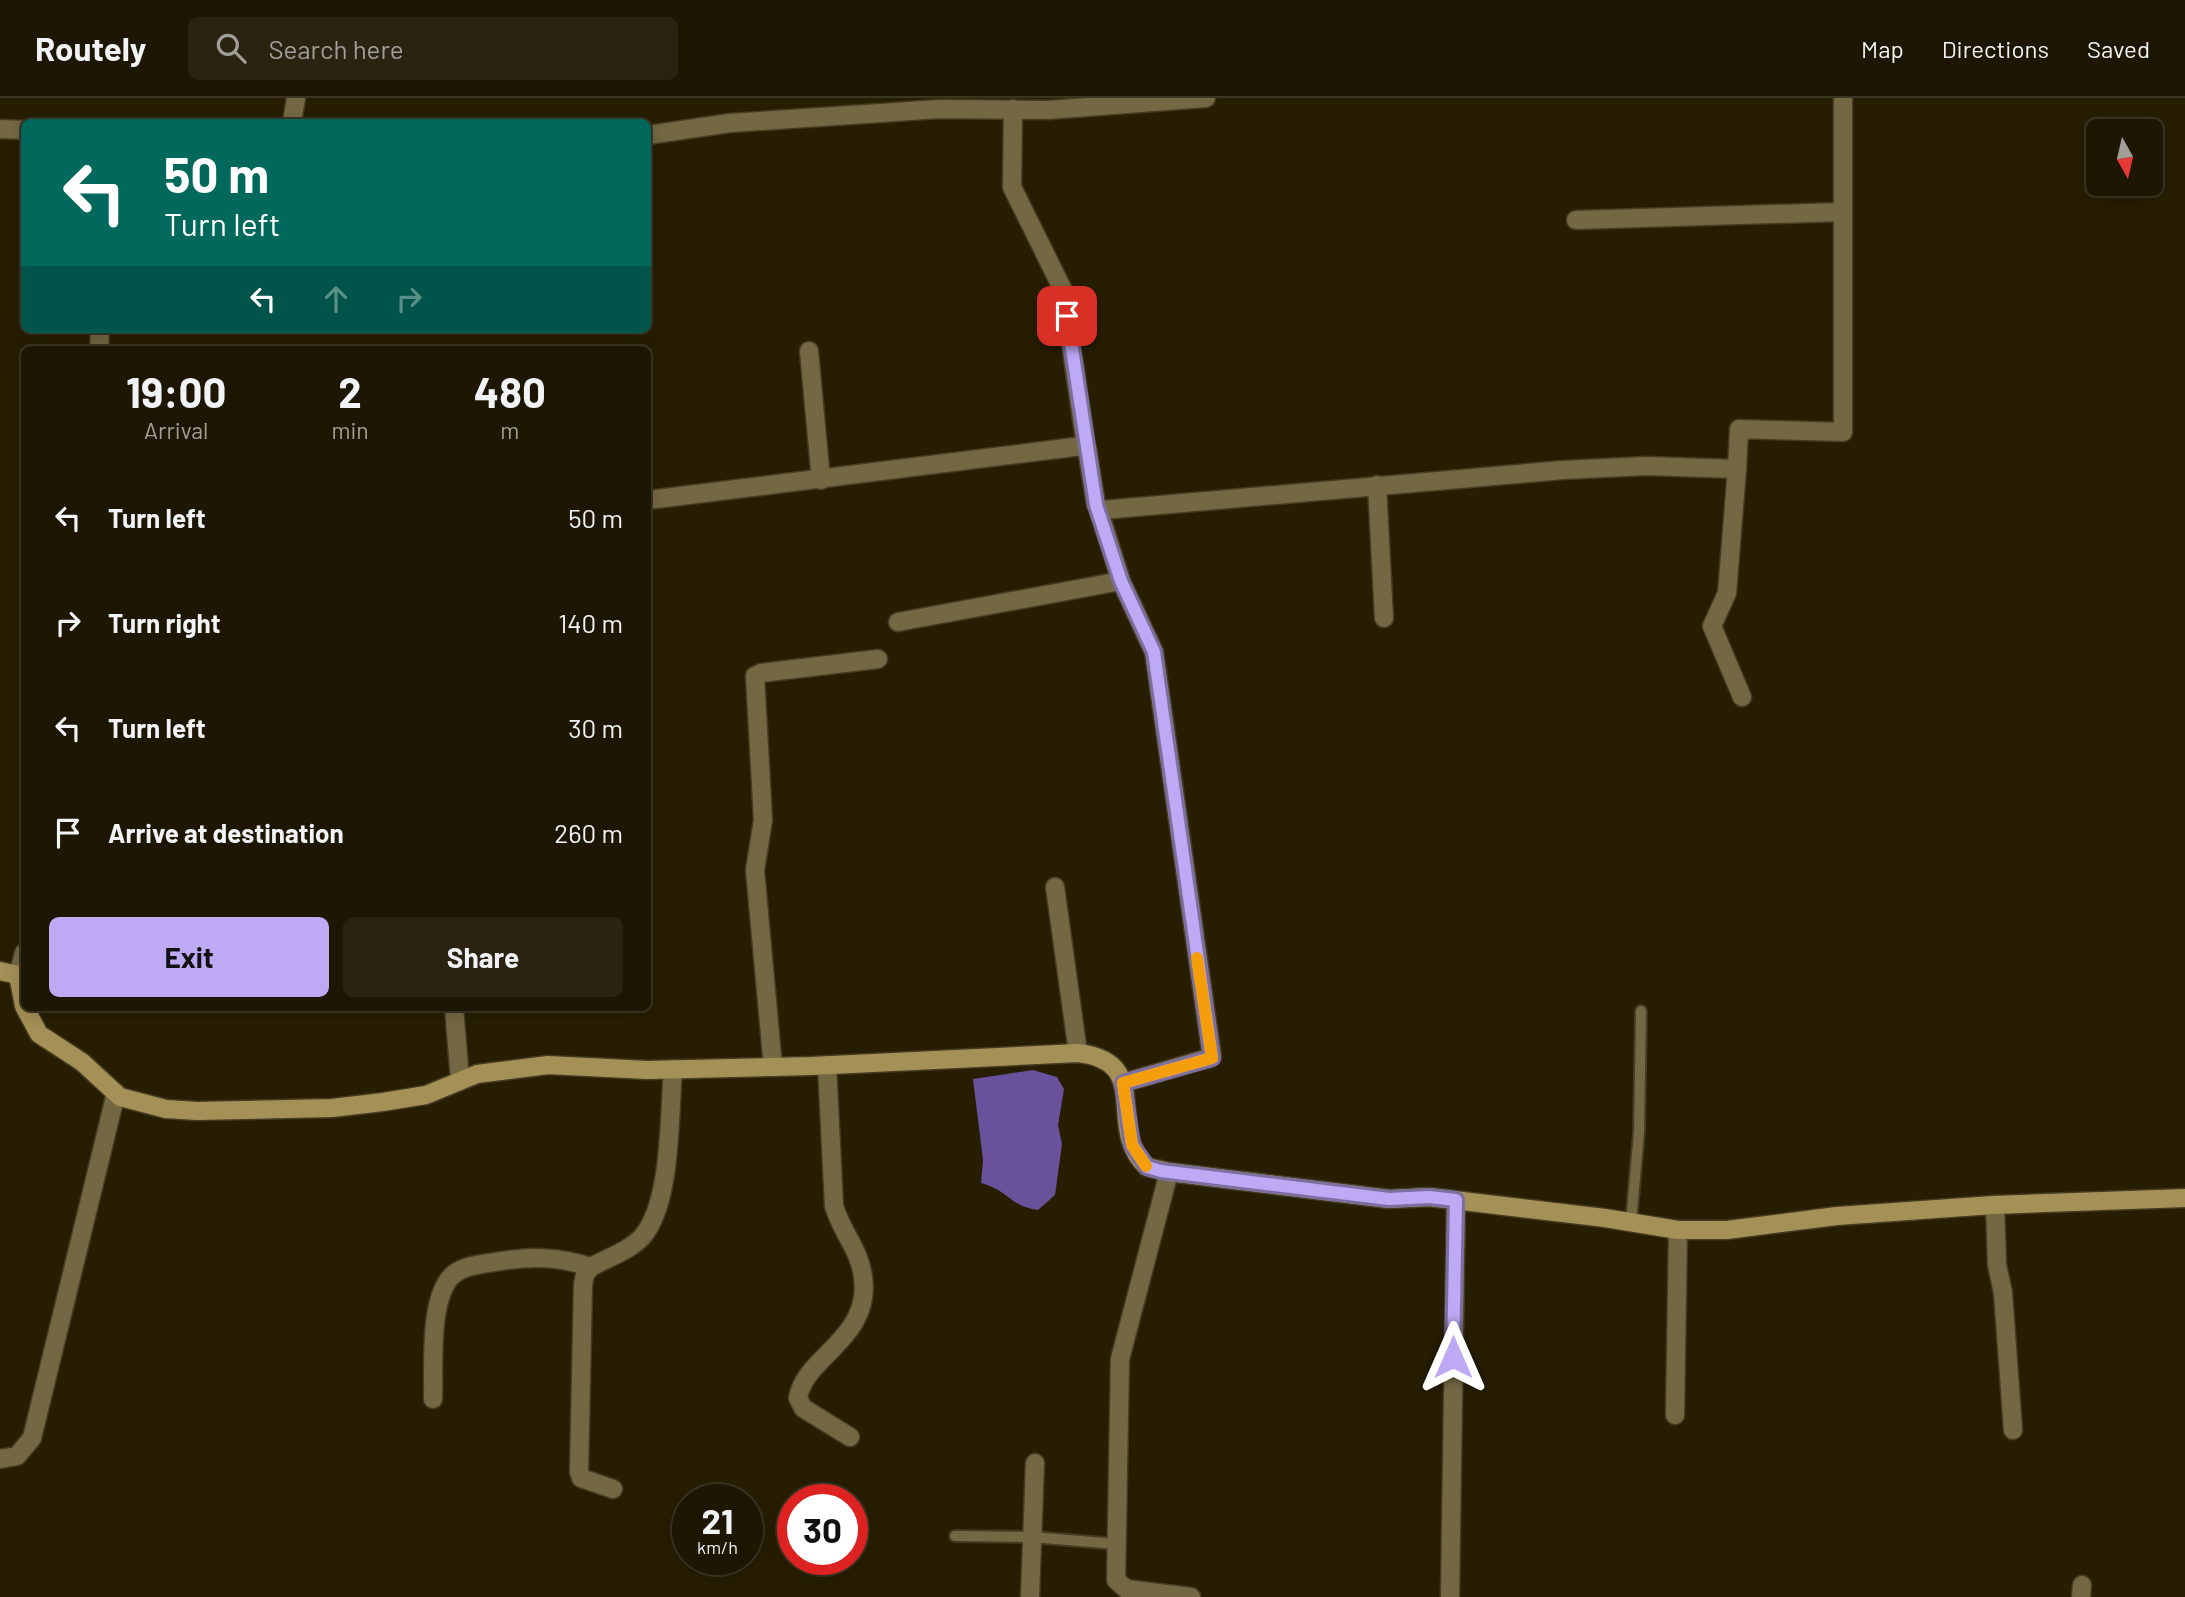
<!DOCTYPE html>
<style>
body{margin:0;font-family:Barlow,sans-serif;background:#2a2311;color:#f1f3f6;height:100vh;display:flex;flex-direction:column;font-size:26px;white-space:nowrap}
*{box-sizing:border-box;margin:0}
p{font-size:23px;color:#a09f99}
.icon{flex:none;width:38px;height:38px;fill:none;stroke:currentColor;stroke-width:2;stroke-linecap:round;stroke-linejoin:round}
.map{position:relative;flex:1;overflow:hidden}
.details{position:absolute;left:21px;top:248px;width:630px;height:665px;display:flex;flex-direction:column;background:#1d1602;border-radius:10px;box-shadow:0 4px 18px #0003,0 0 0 2px #3b3524}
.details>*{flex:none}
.banner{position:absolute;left:21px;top:21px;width:630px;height:214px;border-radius:10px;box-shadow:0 4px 18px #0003,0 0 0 2px #3b3524;background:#00695c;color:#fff;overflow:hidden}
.needle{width:46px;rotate:172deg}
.buttons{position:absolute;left:2086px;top:21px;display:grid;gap:14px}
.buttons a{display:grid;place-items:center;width:77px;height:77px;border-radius:10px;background:#1d1602;box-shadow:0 4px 18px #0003,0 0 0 2px #3b3524;font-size:35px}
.speed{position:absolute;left:672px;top:1386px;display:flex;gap:14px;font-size:35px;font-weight:700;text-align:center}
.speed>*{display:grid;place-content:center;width:91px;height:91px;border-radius:50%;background:#1d1602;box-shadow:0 4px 18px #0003,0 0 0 2px #3b3524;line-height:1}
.speed small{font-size:18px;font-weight:400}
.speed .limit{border:10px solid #d22;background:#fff;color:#111}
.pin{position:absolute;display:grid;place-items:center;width:60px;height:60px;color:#fff;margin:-30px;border-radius:14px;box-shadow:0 4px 10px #0006}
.me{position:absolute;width:77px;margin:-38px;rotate:0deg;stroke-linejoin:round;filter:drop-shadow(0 0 5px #0008)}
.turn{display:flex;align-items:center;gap:24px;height:147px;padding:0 28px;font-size:32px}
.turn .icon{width:91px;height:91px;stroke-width:2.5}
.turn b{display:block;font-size:49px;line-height:60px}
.lanes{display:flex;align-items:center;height:66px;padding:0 28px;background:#0003;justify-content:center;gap:35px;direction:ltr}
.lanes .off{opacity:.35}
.eta{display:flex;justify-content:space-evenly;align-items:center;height:119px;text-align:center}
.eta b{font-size:42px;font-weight:700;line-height:49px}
.cta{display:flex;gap:14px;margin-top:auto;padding:14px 28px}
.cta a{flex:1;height:80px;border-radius:10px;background:#bea9f4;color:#111;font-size:28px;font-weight:700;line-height:80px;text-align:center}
.cta a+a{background:#2a2311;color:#f1f3f6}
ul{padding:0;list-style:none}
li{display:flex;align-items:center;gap:21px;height:105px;padding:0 28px}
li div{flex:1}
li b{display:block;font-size:26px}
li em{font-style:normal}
header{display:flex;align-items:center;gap:42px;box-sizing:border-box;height:98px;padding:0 35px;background:#1d1602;border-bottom:2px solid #3b3524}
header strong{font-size:33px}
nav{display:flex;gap:38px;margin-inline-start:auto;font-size:24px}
.search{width:490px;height:63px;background:#2a2311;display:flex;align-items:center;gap:18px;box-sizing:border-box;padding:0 24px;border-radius:10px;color:#a09f99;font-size:26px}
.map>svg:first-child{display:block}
.water{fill:#69519c}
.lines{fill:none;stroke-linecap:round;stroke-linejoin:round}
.lane-casing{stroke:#443b21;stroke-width:14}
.street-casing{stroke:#443b21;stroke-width:21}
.secondary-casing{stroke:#443b21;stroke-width:21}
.lane{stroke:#746844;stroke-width:10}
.street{stroke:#746844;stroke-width:18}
.secondary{stroke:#a59157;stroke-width:18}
.route-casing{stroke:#7c6e9f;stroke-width:18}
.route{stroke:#bea9f4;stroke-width:12}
.slow{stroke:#f59e0b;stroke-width:12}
</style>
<header>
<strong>Routely</strong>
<div class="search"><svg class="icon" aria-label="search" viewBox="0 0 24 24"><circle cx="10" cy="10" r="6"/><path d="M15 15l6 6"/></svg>Search here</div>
<nav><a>Map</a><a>Directions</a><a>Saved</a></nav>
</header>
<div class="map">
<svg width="2185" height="1499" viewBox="0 0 2185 1499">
<rect width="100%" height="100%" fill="#271e02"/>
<path class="water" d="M1033,972L1057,979L1064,991L1058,1027L1062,1046L1055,1097L1038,1112C1009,1108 1010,1093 981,1085L983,1062L973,981Z"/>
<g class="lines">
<g class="lane-casing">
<g id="lane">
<polyline points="1631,1124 1639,1034 1641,913"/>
<polyline points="955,1438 1032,1439 1116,1446"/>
</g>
</g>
<g class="street-casing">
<g id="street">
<polyline points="1013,11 1012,89 1063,192 1086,349"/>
<polyline points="292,24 296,0"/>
<polyline points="0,31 24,32"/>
<polyline points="648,37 730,25 881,15 939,11 1048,12 1206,0"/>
<polyline points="1576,122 1841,114"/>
<polyline points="99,252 100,231"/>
<polyline points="809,253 821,382"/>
<polyline points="1737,371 1739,331 1843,334 1843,0"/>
<polyline points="1377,387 1384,520"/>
<polyline points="648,402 1082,348 1087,351 1096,407 1102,412 1563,372 1646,368 1737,371 1727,495 1712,528 1742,599"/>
<polyline points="1098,410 1121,483 1154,554 1212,959 1123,985"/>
<polyline points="898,524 1121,483"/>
<polyline points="1055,789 1078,955"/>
<polyline points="18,878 24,855"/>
<polyline points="454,910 460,982"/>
<path d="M827,967L834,1108C841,1133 860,1152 863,1179C872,1240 804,1259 798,1300L803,1310L850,1339"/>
<polyline points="773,969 755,772 763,722 755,578 761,575 878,561"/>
<polyline points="1169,1074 1120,1261 1116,1482 1126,1491 1191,1499"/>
<polyline points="1995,1107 1997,1167 2003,1195 2013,1332"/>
<path d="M433,1301C434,1270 428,1197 454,1176C467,1166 486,1166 501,1163C533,1158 560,1159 591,1169"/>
<polyline points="1675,1317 1678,1132"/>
<polyline points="0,1361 17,1358 32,1340 116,995"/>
<path d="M613,1391L581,1380L579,1374L583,1187L585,1176L591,1169C607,1160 629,1153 642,1139C672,1105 669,1016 673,971"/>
<polyline points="1030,1499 1035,1365"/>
<polyline points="1450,1499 1456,1102"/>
<polyline points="2081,1499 2082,1487"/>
</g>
</g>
<g class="secondary-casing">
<g id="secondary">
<polyline points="0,873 18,877 24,908"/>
<path d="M25,910L39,936L82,964L120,999L166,1011L197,1013L332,1010L383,1004L426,997L477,976L548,967L647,972L811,968L1078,955C1155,964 1104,1029 1147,1069L1169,1074L1389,1101L1429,1099L1605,1120L1678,1132H1727L1837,1118L1993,1107L2185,1100"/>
</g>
</g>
<use href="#lane" class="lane"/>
<use href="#street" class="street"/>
<use href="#secondary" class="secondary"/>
</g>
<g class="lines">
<g class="route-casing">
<polyline id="route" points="1067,218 1096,407 1121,483 1154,554 1212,960 1123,985 1132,1047 1147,1069 1161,1073 1389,1101 1429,1099 1456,1102 1453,1259"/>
</g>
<use href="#route" class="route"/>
<polyline class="slow" points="1146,1068 1132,1047 1123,985 1212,960 1197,860"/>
</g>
</svg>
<div class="buttons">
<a><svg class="needle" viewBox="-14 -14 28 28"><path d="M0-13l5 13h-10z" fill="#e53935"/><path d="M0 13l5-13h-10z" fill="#a09f99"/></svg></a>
</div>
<div class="speed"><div>21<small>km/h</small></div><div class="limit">30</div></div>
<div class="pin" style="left:1067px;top:218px;background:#d93025"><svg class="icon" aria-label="arrive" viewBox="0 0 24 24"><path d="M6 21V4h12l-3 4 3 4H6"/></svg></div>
<svg class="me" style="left:1453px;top:1259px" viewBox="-20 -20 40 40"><path d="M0-17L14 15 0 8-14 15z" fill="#bea9f4" stroke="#fff" stroke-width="4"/></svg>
<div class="banner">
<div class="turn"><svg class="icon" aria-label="left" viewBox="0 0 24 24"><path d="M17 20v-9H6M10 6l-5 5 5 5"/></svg><div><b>50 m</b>Turn left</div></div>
<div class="lanes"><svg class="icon" aria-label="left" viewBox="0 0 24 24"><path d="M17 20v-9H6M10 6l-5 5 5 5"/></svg><svg class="icon off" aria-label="ahead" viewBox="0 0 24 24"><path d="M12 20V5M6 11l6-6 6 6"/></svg><svg class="icon off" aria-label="right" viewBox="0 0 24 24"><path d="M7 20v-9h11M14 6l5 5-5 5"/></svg></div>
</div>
<section class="details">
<div class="eta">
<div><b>19:00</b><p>Arrival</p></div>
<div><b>2</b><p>min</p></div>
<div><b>480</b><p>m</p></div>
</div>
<ul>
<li><svg class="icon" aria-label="left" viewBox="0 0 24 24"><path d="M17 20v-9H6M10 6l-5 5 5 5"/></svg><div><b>Turn left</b></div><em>50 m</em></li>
<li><svg class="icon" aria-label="right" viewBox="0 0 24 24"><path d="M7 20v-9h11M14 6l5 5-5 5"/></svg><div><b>Turn right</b></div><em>140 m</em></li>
<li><svg class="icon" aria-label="left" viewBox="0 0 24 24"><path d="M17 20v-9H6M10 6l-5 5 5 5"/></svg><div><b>Turn left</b></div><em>30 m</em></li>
<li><svg class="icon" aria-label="arrive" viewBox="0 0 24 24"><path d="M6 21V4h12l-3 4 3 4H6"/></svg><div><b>Arrive at destination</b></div><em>260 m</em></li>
</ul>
<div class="cta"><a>Exit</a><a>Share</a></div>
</section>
</div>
